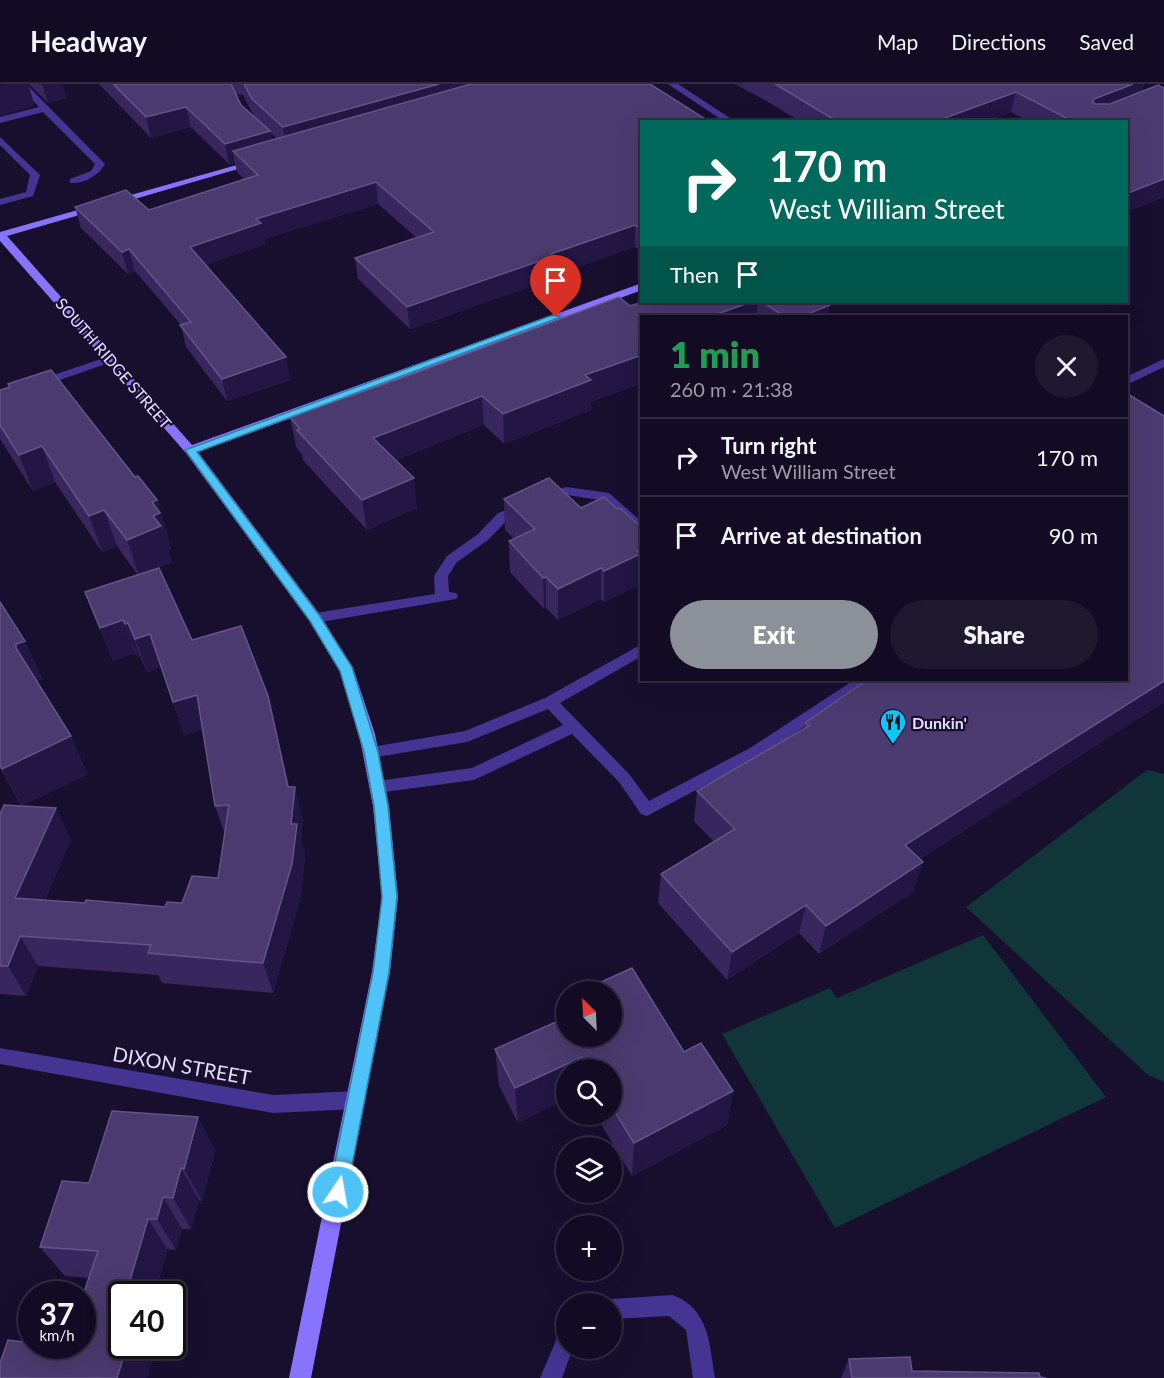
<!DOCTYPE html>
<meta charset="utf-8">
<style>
body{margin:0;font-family:Lato,sans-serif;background:#1f1930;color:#f1f3f6;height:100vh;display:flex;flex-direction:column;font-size:22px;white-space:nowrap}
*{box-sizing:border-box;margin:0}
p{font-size:20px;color:#9c9ba6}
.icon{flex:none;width:33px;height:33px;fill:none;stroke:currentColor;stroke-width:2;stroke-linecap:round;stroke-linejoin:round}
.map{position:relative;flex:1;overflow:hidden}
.details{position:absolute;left:640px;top:231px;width:488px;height:366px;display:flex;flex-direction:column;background:#120b23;border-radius:0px;box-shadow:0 6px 24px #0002,0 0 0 2px #312b41}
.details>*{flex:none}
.guide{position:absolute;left:640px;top:36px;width:488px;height:183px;border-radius:0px;box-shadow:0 6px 24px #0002,0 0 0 2px #312b41;background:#00695c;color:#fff;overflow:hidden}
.needle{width:39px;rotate:336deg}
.fabs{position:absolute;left:556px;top:897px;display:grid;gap:12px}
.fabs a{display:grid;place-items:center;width:66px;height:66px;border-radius:50%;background:#120b23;box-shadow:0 6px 24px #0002,0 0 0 2px #312b41;font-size:30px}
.speed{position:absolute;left:18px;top:1197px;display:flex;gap:12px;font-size:30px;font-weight:700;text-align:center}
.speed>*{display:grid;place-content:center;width:78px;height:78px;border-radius:50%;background:#120b23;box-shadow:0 6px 24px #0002,0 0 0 2px #312b41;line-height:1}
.speed small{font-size:15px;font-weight:400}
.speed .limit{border:3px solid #111;border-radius:9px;background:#fff;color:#111}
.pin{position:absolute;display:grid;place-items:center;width:51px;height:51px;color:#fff;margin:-62px -26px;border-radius:50% 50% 50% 0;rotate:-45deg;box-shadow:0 0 6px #0007}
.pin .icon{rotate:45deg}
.me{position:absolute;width:66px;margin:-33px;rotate:12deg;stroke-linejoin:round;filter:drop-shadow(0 0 4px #0008)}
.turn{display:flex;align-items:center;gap:21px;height:126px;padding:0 30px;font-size:27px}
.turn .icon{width:78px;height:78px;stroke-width:2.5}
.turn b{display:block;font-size:42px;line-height:51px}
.then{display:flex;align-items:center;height:57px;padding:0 30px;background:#0003;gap:12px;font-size:22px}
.round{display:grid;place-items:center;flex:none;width:63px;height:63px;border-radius:32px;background:#1f1930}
.head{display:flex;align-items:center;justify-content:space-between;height:102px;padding:0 30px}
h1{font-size:36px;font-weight:800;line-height:45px;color:#1e9e55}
.primary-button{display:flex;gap:12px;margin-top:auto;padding:12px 30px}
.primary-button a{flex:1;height:69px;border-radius:36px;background:#8c9099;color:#fff;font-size:24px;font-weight:800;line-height:69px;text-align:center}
.primary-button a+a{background:#1f1930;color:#f1f3f6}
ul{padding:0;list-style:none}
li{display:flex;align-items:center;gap:18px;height:78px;padding:0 30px;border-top:2px solid #312b41}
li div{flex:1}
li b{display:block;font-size:22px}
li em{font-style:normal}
header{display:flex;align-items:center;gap:36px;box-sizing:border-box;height:84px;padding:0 30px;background:#120b23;border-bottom:2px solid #312b41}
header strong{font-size:28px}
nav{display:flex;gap:33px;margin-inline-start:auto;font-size:21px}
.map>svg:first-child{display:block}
.green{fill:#113639}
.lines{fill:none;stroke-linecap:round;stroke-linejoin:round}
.lane{fill:#443593;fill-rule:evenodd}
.street{fill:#443593;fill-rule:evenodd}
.secondary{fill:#8873ff;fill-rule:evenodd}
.wall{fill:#38275e;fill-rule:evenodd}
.shaded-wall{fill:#231544}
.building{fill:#4b3a6f;stroke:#635486;stroke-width:1.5}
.route{fill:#4fc3f7;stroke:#337fa1;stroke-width:1.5}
.labels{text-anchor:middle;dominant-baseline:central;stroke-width:4.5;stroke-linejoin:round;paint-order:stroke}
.street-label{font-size:16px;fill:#e5dcff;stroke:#180f2f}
.poi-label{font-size:16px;font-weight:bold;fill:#e5dcff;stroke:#180f2f;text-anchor:start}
.near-street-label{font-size:20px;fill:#e5dcff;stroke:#180f2f}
</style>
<header>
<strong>Headway</strong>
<nav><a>Map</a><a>Directions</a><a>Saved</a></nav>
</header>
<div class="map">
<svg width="1164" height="1294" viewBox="0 0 1164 1294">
<rect width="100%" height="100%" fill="#180f2f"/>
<g class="green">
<polygon points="1147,686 1164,690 1164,998 1148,991 966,823"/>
<polygon points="983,851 1106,1013 835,1144 722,950 830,904 837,914"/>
</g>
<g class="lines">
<g class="lane">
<path d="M17,0H26L103,78L105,80C98,92 84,100 70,99V95L91,87L95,80L43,28L0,39V33L39,23Z"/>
<polygon points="0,53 40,91 33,112 0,121 0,115 26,108 30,91 0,61"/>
<polygon points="1164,275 1164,283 1126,301 1126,293"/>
<polygon points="566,403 609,409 642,438 642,449 637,448 600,416 567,411 546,419 540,415 541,412"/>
<polygon points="523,420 529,424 528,427 508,435 488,456 457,478 448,492 449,508 456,509 458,512 456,515 315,539 308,534 315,529 435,510 434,492 447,472 478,450 498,429"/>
<polygon points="642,560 642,572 560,619 629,690 649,717 750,664 854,596 871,596 869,600 760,672 647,732 641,730 619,698 572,650 474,696 377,709 372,707 369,703 372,699 377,697 472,684 563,641 548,625 467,658 371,674 366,672 363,668 366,664 465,647 545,614"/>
<path d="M673,1211C710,1226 709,1260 715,1294H693L686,1246L669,1232L612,1235V1220H604L612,1215Z"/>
<polygon points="567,1244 567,1264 573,1264 562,1294 540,1294 560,1247"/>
</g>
<g class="street">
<polygon points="668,0 678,0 736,38 725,38"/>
<polygon points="110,272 116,275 114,277 0,317 0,309"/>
<polygon points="0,964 273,1011 357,1007 364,1010 366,1016 364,1022 357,1025 273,1029 0,980"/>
</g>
<polygon class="secondary" points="251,77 259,79 7,152 192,361 642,199 642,206 198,368 320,531 354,587 375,650 389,722 398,813 390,888 311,1294 289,1294 372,888 382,813 373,722 359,650 340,587 310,537 186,369 0,157 0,148"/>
</g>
<g class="wall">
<polygon points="29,0 62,0 66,14 48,19"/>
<path d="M99,0H650L642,38V167L635,163L555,191V194L410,245L358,195L355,174L417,154L378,120L264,155L265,160L206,181L291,296L227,317L186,263L181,241L135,187L128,190L81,144L75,123L149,126L244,95L237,88L235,79L229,80L191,43L151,54ZM236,10L243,11L254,32L241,21ZM271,49L277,55L272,56Z"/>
<polygon points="735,0 1144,0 1142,7 1164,4 1164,113 1126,128 1126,38 1029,38 1011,28 986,38 801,38 765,16"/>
<polygon points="643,218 824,218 828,232 642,232 591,318 591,326 504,360 484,341 396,376 417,424 367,446 303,376 302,370 296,363 290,333"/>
<polygon points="8,300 135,393 157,416 168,452 167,452 171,465 168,466 172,478 148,488 192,556 276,644 289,703 303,735 301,756 305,772 301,812 273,909 162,899 158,891 38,882 26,912 0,910 0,730 21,722 0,683 0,518 25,557 42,595 37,597 88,690 21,722 71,756 45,816 165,823 182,819 218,794 225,750 215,722 203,645 184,651 161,583 147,588 140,572 137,573 135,569 113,577 85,508 138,491 117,462 102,468 55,398 33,407 0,355 0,306 9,303"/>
<polygon points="504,415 581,424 617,425 642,444 642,495 639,496 639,501 604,518 601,515 558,536 546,524 544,525 510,488 509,457 514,455 505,446"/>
<polygon points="1164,618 920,775 913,808 819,870 799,849 727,896 658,819 661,790 714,758 694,737 697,707 804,645 805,639"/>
<polygon points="567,913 567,952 684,968 733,1007 727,1041 632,1092 595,1030 612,1030 612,986 567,986 518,1039 499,1001 495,965 563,934 563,915"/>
<polygon points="198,1033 215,1067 202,1117 199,1116 191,1145 182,1145 176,1166 167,1165 155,1210 122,1210 122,1262 157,1262 147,1294 32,1262 82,1262 89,1194 65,1192 40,1163 89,1099"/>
<polygon points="849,1275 912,1287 1046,1294 841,1294"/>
</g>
<g class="shaded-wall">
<polygon points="7,0 28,0 35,22 0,32 0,2"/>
<polygon points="42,0 62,0 66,14 48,19"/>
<polygon points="439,0 512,0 287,64 283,43"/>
<polygon points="1133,0 1144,0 1139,16 1088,36 1094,15"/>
<polygon points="1016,8 1011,28 986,38 934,38"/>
<polygon points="186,23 191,43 151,54 146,33"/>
<polygon points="270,47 274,68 233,67 235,79 229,80 225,60"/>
<polygon points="1164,95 1164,113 1126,128 1126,110"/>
<polygon points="376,98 378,120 264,155 265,160 196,185 190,163 256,135"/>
<polygon points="635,141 635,163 555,191 555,194 410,245 407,223 551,170"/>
<polygon points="129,165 135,187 128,190 122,168"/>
<polygon points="751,218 758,218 757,232 712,232"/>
<polygon points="830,221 828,232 803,232"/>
<polygon points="642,271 642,300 591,318 591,326 504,360 503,330 585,291"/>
<polygon points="286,273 291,296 227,317 222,295"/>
<polygon points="482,312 484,341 377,383 373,354"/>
<polygon points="42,362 55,398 33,407 19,371"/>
<polygon points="414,394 417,424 367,446 362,416"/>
<polygon points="157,416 168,452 167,452 171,465 168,466 172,478 139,492 127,456 153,432 152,418"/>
<polygon points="104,426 117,462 102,468 89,432"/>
<polygon points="642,455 642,495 639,496 639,501 604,518 604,487 637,467"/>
<polygon points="601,484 601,515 558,536 558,505"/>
<polygon points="546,493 546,524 544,525 543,494"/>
<polygon points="123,536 135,569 113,577 100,544"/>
<polygon points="128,539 140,572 137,573 125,540"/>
<polygon points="150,550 162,583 147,588 135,555"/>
<polygon points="25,557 42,595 33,599 16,564 16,560"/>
<polygon points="1164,597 1164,618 896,791 905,761"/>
<polygon points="197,611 208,644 184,651 173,618"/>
<polygon points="268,612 276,644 293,719 295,703 303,735 301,756 305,772 301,812 273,909 263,879 291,740 288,703"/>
<polygon points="71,652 88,690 21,722 2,685"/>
<polygon points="56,724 71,756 32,845 15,814"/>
<polygon points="923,778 913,808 819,870 826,842"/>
<polygon points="806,821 799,849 727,896 732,868"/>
<polygon points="20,852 38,882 26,912 8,882"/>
<polygon points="582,973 582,986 567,986 567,1015 518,1039 515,1004"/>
<polygon points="733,1007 727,1041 632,1092 634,1059"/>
<polygon points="198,1033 215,1067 202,1117 184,1085"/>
<polygon points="181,1084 199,1116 191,1145 173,1114"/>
<polygon points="163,1113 182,1145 176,1166 157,1135"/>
<polygon points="148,1135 167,1165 155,1210 126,1210"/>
<polygon points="127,1262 157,1262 147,1294 117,1294"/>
</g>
<g class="building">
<polygon points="113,0 231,0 241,21 270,47 225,60 186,23 146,33"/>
<polygon points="244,0 439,0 283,43 252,15"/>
<polygon points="471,0 650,0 710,38 642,38 642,145 635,141 551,170 554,172 407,223 355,174 434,148 376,98 256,135 261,139 190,163 286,273 222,295 180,241 191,238 129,165 122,168 75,123 126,106 149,126 258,91 233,67"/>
<polygon points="775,0 1133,0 1094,15 1093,18 1095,20 1110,20 1158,1 1164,4 1164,95 1126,110 1126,38 1074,38 1016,8 934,38 838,38"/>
<polygon points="619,213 630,222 643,218 751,218 712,232 642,232 642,271 585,291 591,296 503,330 482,312 373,354 414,394 362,416 297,346 300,345 290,333 413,290"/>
<polygon points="762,218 824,218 830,221 803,232 784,232"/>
<polygon points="51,286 135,393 138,392 157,416 152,418 160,429 153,432 161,442 127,456 104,426 89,432 42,362 19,371 0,341 0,306 10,303 8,300"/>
<polygon points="1126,309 1164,332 1164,597 905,761 923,778 826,842 806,821 732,868 661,790 735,745 697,707 809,642 805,639 867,596 1126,596"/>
<polygon points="549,394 581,424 604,413 617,425 620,424 642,444 642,464 637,467 640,470 604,487 601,484 558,505 546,493 543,494 509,457 535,445 504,415"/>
<polygon points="159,484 192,556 241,542 268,612 288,703 295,703 291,740 297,740 292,780 263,879 148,869 151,861 20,852 8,882 0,882 0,730 4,721 56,724 15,814 85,819 86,816 165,823 167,818 182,819 192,792 218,794 229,721 215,722 197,611 173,618 150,550 135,555 128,539 125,540 123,536 100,544 85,508"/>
<polygon points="0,518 25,557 16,560 16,564 71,652 2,685 0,681"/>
<polygon points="632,884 684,968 701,959 733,1007 634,1059 612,1023 612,986 589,986 582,973 515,1004 495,965 567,933 567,952 612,952 612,908 579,908"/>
<polygon points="567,913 567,922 563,915"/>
<polygon points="112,1027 198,1033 184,1085 181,1084 173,1114 163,1113 157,1135 148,1135 126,1210 122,1210 122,1262 127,1262 117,1294 0,1294 0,1279 8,1256 32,1259 32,1262 82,1262 82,1214 98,1167 40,1163 62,1097 89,1099"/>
<polygon points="910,1273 912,1287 1039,1289 1040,1293 1046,1294 852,1294 849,1275"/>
</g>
<polygon class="route" points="553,231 561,233 197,368 319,531 352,583 378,668 388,722 397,813 389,888 347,1108 344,1114 338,1117 332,1114 329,1108 373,888 382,813 374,722 364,668 340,587 310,537 185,366"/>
<defs>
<g id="restaurant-pin" transform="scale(1.35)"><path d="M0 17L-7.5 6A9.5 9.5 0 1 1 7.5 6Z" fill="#08c8ff" stroke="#180f2f"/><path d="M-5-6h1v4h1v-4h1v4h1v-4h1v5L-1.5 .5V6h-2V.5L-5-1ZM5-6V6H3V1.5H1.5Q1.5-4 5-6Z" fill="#111"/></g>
</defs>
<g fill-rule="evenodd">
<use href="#restaurant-pin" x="893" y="638"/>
</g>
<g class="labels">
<g class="street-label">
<text transform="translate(114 279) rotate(49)">SOUTH RIDGE STREET</text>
</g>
<g class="poi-label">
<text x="912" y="638">Dunkin'</text>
</g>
<g class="near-street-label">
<text transform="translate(182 981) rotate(10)">DIXON STREET</text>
</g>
</g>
</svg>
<div class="fabs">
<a><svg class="needle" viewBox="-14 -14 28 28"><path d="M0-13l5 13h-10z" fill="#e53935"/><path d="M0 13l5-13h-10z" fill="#9c9ba6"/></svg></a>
<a><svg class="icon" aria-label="search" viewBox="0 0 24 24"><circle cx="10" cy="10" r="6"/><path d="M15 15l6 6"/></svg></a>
<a><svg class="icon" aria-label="layers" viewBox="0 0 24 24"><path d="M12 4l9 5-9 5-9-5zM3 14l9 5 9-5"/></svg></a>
<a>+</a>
<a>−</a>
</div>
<div class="speed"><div>37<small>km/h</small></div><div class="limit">40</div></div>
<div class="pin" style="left:556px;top:233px;background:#d93025"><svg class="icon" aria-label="arrive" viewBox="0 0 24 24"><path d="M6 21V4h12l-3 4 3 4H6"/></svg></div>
<svg class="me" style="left:338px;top:1108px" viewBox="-20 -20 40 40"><circle r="17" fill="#4fc3f7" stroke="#fff" stroke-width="3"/><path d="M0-11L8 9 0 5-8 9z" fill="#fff"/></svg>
<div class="guide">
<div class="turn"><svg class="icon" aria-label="right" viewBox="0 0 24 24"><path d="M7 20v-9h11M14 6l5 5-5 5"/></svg><div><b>170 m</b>West William Street</div></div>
<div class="then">Then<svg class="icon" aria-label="arrive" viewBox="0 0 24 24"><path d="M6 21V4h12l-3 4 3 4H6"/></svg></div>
</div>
<section class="details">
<div class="head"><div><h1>1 min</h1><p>260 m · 21:38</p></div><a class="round"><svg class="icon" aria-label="close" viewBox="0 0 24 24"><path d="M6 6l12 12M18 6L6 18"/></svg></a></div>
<ul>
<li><svg class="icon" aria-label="right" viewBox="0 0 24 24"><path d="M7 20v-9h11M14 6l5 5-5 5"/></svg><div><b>Turn right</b><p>West William Street</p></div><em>170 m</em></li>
<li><svg class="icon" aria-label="arrive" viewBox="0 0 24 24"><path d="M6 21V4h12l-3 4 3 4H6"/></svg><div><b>Arrive at destination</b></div><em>90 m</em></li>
</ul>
<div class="primary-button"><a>Exit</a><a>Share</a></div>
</section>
</div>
